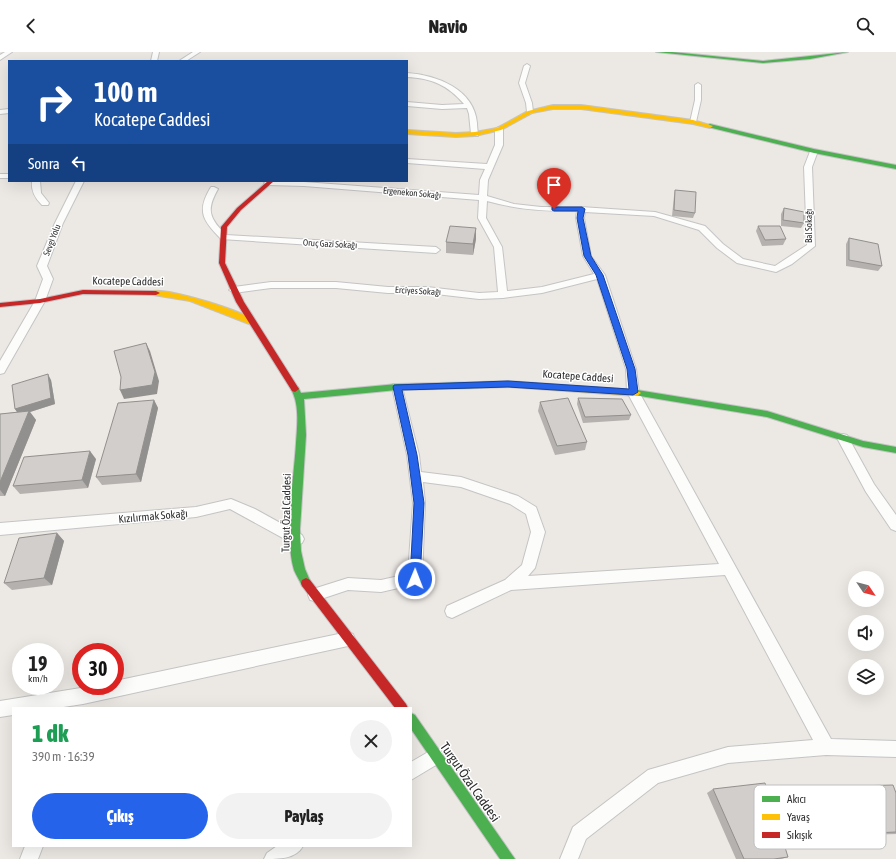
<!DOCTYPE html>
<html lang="tr">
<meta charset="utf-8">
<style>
body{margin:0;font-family:"Asap Condensed",sans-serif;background:#f2f2f2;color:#222;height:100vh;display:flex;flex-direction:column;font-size:15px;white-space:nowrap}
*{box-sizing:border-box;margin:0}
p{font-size:13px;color:#767676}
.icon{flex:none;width:22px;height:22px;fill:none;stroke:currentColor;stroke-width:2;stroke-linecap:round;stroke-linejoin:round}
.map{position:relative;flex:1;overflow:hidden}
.side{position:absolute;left:12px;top:655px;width:400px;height:140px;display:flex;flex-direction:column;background:#fff;border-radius:0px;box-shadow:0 4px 16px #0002}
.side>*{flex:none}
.guide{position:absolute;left:8px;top:8px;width:400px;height:122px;border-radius:0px;box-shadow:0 4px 16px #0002;background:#1a4fa0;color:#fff;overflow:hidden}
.needle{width:26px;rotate:125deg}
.buttons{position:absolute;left:848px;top:519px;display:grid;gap:8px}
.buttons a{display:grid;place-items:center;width:36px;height:36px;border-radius:50%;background:#fff;box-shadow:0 4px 16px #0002;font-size:20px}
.speed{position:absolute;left:12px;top:591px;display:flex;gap:8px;font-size:20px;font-weight:700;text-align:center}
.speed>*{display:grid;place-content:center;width:52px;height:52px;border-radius:50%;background:#fff;box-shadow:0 4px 16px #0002;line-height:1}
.speed small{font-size:10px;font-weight:400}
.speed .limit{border:6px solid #d22;background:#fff;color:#111}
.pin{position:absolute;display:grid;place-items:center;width:34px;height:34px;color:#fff;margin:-41px -17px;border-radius:50% 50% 50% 0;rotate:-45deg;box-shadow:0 0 4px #0007}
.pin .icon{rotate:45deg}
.me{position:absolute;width:44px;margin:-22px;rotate:1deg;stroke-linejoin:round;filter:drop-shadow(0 0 3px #0008)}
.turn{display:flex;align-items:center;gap:14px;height:84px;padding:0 20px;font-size:18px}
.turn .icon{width:52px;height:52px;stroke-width:2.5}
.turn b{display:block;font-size:28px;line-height:34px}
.then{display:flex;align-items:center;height:38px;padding:0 20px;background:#0003;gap:8px;font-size:15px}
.round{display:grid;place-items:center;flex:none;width:42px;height:42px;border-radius:21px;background:#f2f2f2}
.summary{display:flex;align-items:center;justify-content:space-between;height:68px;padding:0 20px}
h1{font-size:24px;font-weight:800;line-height:30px;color:#1e9e55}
.primary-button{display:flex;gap:8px;margin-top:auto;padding:8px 20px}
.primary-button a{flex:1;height:46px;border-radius:24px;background:#2563eb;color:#fff;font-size:16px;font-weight:800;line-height:46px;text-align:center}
.primary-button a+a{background:#f2f2f2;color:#222}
header{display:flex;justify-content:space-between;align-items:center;height:52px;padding:0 20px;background:#fff;font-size:18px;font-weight:800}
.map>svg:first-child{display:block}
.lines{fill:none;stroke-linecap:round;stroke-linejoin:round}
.street-casing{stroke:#c5c4c5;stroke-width:2}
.fast-casing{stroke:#c5c4c5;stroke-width:2}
.slow-casing{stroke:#c5c4c5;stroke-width:2}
.jam-casing{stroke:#c5c4c5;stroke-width:2}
.street{fill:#fcfcfb;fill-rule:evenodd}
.fast{fill:#4caf50;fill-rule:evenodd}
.slow{fill:#ffc107;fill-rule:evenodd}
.jam{fill:#c62828;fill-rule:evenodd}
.wall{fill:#b4b1af}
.shaded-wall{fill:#92908e}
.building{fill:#d1cecb;stroke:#92908e}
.route{fill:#2563eb;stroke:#184099}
.labels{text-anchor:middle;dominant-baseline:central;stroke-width:3;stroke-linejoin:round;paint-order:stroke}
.far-street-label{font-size:9px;fill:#2e2e2e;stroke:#fff}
.street-label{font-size:11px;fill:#2e2e2e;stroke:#fff}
.near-street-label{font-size:13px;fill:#2e2e2e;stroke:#fff}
.key{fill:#fff;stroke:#c0c0c0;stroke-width:1}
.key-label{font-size:11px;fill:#2e2e2e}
</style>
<header><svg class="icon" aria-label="back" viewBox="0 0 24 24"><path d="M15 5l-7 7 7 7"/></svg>Navio<svg class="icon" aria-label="search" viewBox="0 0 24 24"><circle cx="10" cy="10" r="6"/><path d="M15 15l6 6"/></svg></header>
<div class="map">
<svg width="896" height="807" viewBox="0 0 896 807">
<rect width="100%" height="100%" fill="#ece8e4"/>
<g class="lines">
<g class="street-casing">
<g id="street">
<polygon points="5,0 12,0 0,8 0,3"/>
<polygon points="153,0 159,0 157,9 151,9"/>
<polygon points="193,0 200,0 186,9 179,9"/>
<polygon points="527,12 530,14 525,31 532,51 533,60 530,62 527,60 526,51 519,31 524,14"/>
<path d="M407,21C437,23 474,37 477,71C477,76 478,80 478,84H472L471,82L469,62L467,56L442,57L407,54V50L442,53L464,52C448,33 431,26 407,25Z"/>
<polygon points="698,31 701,33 701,48 696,70 693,72 690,70 695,48 695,33"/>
<polygon points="9,57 9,61 0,62 0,58"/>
<path d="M499,75L503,77V93L488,128L487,144L514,152L541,155H581L655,160L705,174L723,192L743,207L775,214L807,193L804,115L811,97H814L818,99L812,115L815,194L792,212L776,220L737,211L717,196L699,178L654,164L585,160L584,166L591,204L605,223L636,317L639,340L831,687L896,689V705L826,703L728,711L658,731L586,787L578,807H560L573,775L648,718L728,695L813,688L725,523L511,538L452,566L447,564L445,559L447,554L505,528L522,513L531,480L526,462L510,452L461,435L423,430L425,451L422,527L420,531L381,540L348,538L315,549L310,548L308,543L310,538L348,526L381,528L408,522L413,451L407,403L392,335L393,332H401L402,335L419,403L421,420L461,425L518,444L536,455L545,480L535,516L528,524L719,512L627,340L626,317L597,227L542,241L503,246L479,247L427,241H388L336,236H271L234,241L229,238L234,235L271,230H336L388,235H427L479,241L498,240L494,195L478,166L479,148L304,134L268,133L264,131L267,129L304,130L479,143L480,128L485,117L407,111V107L487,112L495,93V77ZM487,149C520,158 543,159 577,159L576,166L583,204L594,222L542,235L507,239L502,195L486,166Z"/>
<rect x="0" y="122" width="9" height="4"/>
<path d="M32,129H40L41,141L49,151L48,153H42C35,146 31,139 32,129Z"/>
<polygon points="76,129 84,129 63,171 47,214 53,227 45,249 4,321 0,322 0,309 35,249 43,227 37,214 55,171"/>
<path d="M211,135H214L218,137C206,158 209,166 226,183L436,195L440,198L436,201L221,187C203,169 196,159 211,135Z"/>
<polygon points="843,382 847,383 874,432 896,463 896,479 891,477 866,440 837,386 839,383"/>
<polygon points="231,447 255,457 302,483 304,487 302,491 297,493 292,491 230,457 196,465 0,483 0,471 196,455"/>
<polygon points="348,580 353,582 355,587 353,592 348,594 83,652 57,656 13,656 13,663 0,665 0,649 93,634 115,634 115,629"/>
<polygon points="435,696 441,698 443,704 441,710 411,728 411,710"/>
<polygon points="25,794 43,794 38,807 20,807"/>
<path d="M277,794H303C296,807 279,807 264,807L267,801Z"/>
</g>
</g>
<g class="fast-casing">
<g id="fast">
<polygon points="656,0 672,0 763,9 848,0 810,7 763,11"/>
<polygon points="710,72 814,97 896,113 896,117 814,101 708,75 708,73"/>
<path d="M480,330L484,333L480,336L397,338L304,347L306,383L300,477L301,499L305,517L311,531L310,534L306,536L302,534C300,529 296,523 294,518C284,485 294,426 296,391C297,374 300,353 291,337L292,335H298L301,341L397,332Z"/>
<polygon points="637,338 767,359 863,389 896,395 896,401 863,395 767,365 634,343 633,341"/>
<polygon points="411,661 415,663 515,807 500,807 411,677"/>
</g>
</g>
<g class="slow-casing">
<g id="slow">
<polygon points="553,53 581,53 693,68 713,74 710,76 693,72 581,57 553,57 532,61 501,78 475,84 456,85 407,82 407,78 456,81 475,80 497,76 528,59"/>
<path d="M153,239C169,236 245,259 256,270L252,272H249L190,249L153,243Z"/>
<polygon points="508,329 637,338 641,341 637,344 508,335 480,336 476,333 480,330"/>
</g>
</g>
<g class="jam-casing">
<g id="jam">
<polygon points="268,129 274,129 241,158 227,175 225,211 244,250 299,337 295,340 292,339 236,250 219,211 221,175 237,156"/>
<polygon points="83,238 156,239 160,241 156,243 83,242 40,251 0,255 0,251 40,247"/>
<polygon points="306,526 310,528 406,652 408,656 395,656 302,534 301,531 302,528"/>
</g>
</g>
<use href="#street" class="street"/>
<use href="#fast" class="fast"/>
<use href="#slow" class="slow"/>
<use href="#jam" class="jam"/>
</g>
<g class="wall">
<polygon points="675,138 695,161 693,166 672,164 674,144"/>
<polygon points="784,156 804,171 801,176 781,174 781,162"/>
<polygon points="758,174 786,187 783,193 762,194 756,179"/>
<polygon points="476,176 476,187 473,203 446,201 446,190"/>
<polygon points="849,186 882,214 878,219 846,214 846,192"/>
<polygon points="51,328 55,352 30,360 36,368 5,444 0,444 0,362 17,360 15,357"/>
<polygon points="578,346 631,363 629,368 583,371 577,352"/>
<polygon points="154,348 158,356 141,430 102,433 96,425"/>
<polygon points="540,350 587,390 585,398 555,403 538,359"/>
<polygon points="96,407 88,436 20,442 13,434"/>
<polygon points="57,481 64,489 52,533 12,538 4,531"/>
<polygon points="855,734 896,741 896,782 866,783 849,737"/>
<polygon points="713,737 788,805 781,807 736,807 707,741"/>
</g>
<g class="shaded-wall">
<polygon points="476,176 476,187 473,203 473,192"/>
<polygon points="146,291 150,299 159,329 157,342 124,347 120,338"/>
<polygon points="48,322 51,328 55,352 30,360 36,368 5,444 0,438 0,430 19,363 15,357"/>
<polygon points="154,348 158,356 141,430 136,422"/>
<polygon points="90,399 96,407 88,436 82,428"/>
<polygon points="57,481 64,489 52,533 44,526"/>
</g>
<g class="building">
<polygon points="675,138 696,140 695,161 674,158"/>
<polygon points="784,156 804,160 804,171 783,168"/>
<polygon points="450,174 476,176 473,192 446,190"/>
<polygon points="758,174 780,174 786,187 765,188"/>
<polygon points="849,186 878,192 882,214 849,208"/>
<polygon points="146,291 155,320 152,333 120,338 121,325 114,299"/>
<polygon points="48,322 51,346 15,357 12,333"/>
<polygon points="568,346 587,390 557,394 540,350"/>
<polygon points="578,346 622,347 631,363 585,365"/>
<polygon points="154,348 136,422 96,425 118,351"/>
<polygon points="29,359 0,430 0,362"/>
<polygon points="90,399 82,428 13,434 24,405"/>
<polygon points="57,481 44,526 4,531 19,486"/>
<polygon points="765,731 788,805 774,807 744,807 713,737"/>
<polygon points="893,733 896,741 896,780 873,781 855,734"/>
</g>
<polygon class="route" points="552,155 582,155 585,157 583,166 591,204 603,223 635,317 638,340 633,343 508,335 402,338 417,403 424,451 420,527 419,530 415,531 411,530 410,527 414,451 408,403 393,335 394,333 508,329 629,337 627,317 596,223 584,204 577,166 578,159 554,159 552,158"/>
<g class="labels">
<g class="far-street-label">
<text transform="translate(412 141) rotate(5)">Ergenekon Sokağı</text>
<text transform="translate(809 174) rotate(-90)">Bal Sokağı</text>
<text transform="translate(52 188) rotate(-69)">Sevgi Yolu</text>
<text transform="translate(330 192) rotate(3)">Oruç Gazi Sokağı</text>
<text transform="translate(418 239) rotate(3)">Erciyes Sokağı</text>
</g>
<g class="street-label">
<text transform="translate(128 229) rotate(1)">Kocatepe Caddesi</text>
<text transform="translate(578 324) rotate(4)">Kocatepe Caddesi</text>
<text transform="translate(286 461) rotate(-89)">Turgut Özal Caddesi</text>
<text transform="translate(153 464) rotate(-5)">Kızılırmak Sokağı</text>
</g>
<g class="near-street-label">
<text transform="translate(470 730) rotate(55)">Turgut Özal Caddesi</text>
</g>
</g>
<rect x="754" y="733" width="132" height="64" rx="6" class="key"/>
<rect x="762" y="744" width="18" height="6" fill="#4caf50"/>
<rect x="762" y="762" width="18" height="6" fill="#ffc107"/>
<rect x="762" y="780" width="18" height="6" fill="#c62828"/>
<g class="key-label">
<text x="787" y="751">Akıcı</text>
<text x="787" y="769">Yavaş</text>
<text x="787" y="787">Sıkışık</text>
</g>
</svg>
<div class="buttons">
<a><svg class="needle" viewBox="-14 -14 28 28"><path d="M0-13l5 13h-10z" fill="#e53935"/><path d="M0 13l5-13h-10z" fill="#767676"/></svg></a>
<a><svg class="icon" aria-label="sound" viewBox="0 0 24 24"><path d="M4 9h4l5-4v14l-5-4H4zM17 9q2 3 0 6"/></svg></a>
<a><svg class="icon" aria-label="layers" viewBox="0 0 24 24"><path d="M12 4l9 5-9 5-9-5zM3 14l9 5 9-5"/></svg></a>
</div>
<div class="speed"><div>19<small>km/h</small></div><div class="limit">30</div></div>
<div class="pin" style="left:554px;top:157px;background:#d93025"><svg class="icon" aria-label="arrive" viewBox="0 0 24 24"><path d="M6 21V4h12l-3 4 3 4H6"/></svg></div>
<svg class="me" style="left:415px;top:527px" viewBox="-20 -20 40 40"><circle r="17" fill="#2563eb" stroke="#fff" stroke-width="3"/><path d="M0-11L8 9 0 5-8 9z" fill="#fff"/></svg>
<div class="guide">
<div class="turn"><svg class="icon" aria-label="right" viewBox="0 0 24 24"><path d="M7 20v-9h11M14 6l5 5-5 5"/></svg><div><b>100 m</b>Kocatepe Caddesi</div></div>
<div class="then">Sonra<svg class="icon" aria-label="left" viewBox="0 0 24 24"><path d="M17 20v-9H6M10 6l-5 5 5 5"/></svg></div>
</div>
<section class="side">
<div class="summary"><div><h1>1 dk</h1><p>390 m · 16:39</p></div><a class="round"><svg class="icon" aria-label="close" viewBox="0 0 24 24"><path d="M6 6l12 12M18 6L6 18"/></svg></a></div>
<div class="primary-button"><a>Çıkış</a><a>Paylaş</a></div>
</section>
</div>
